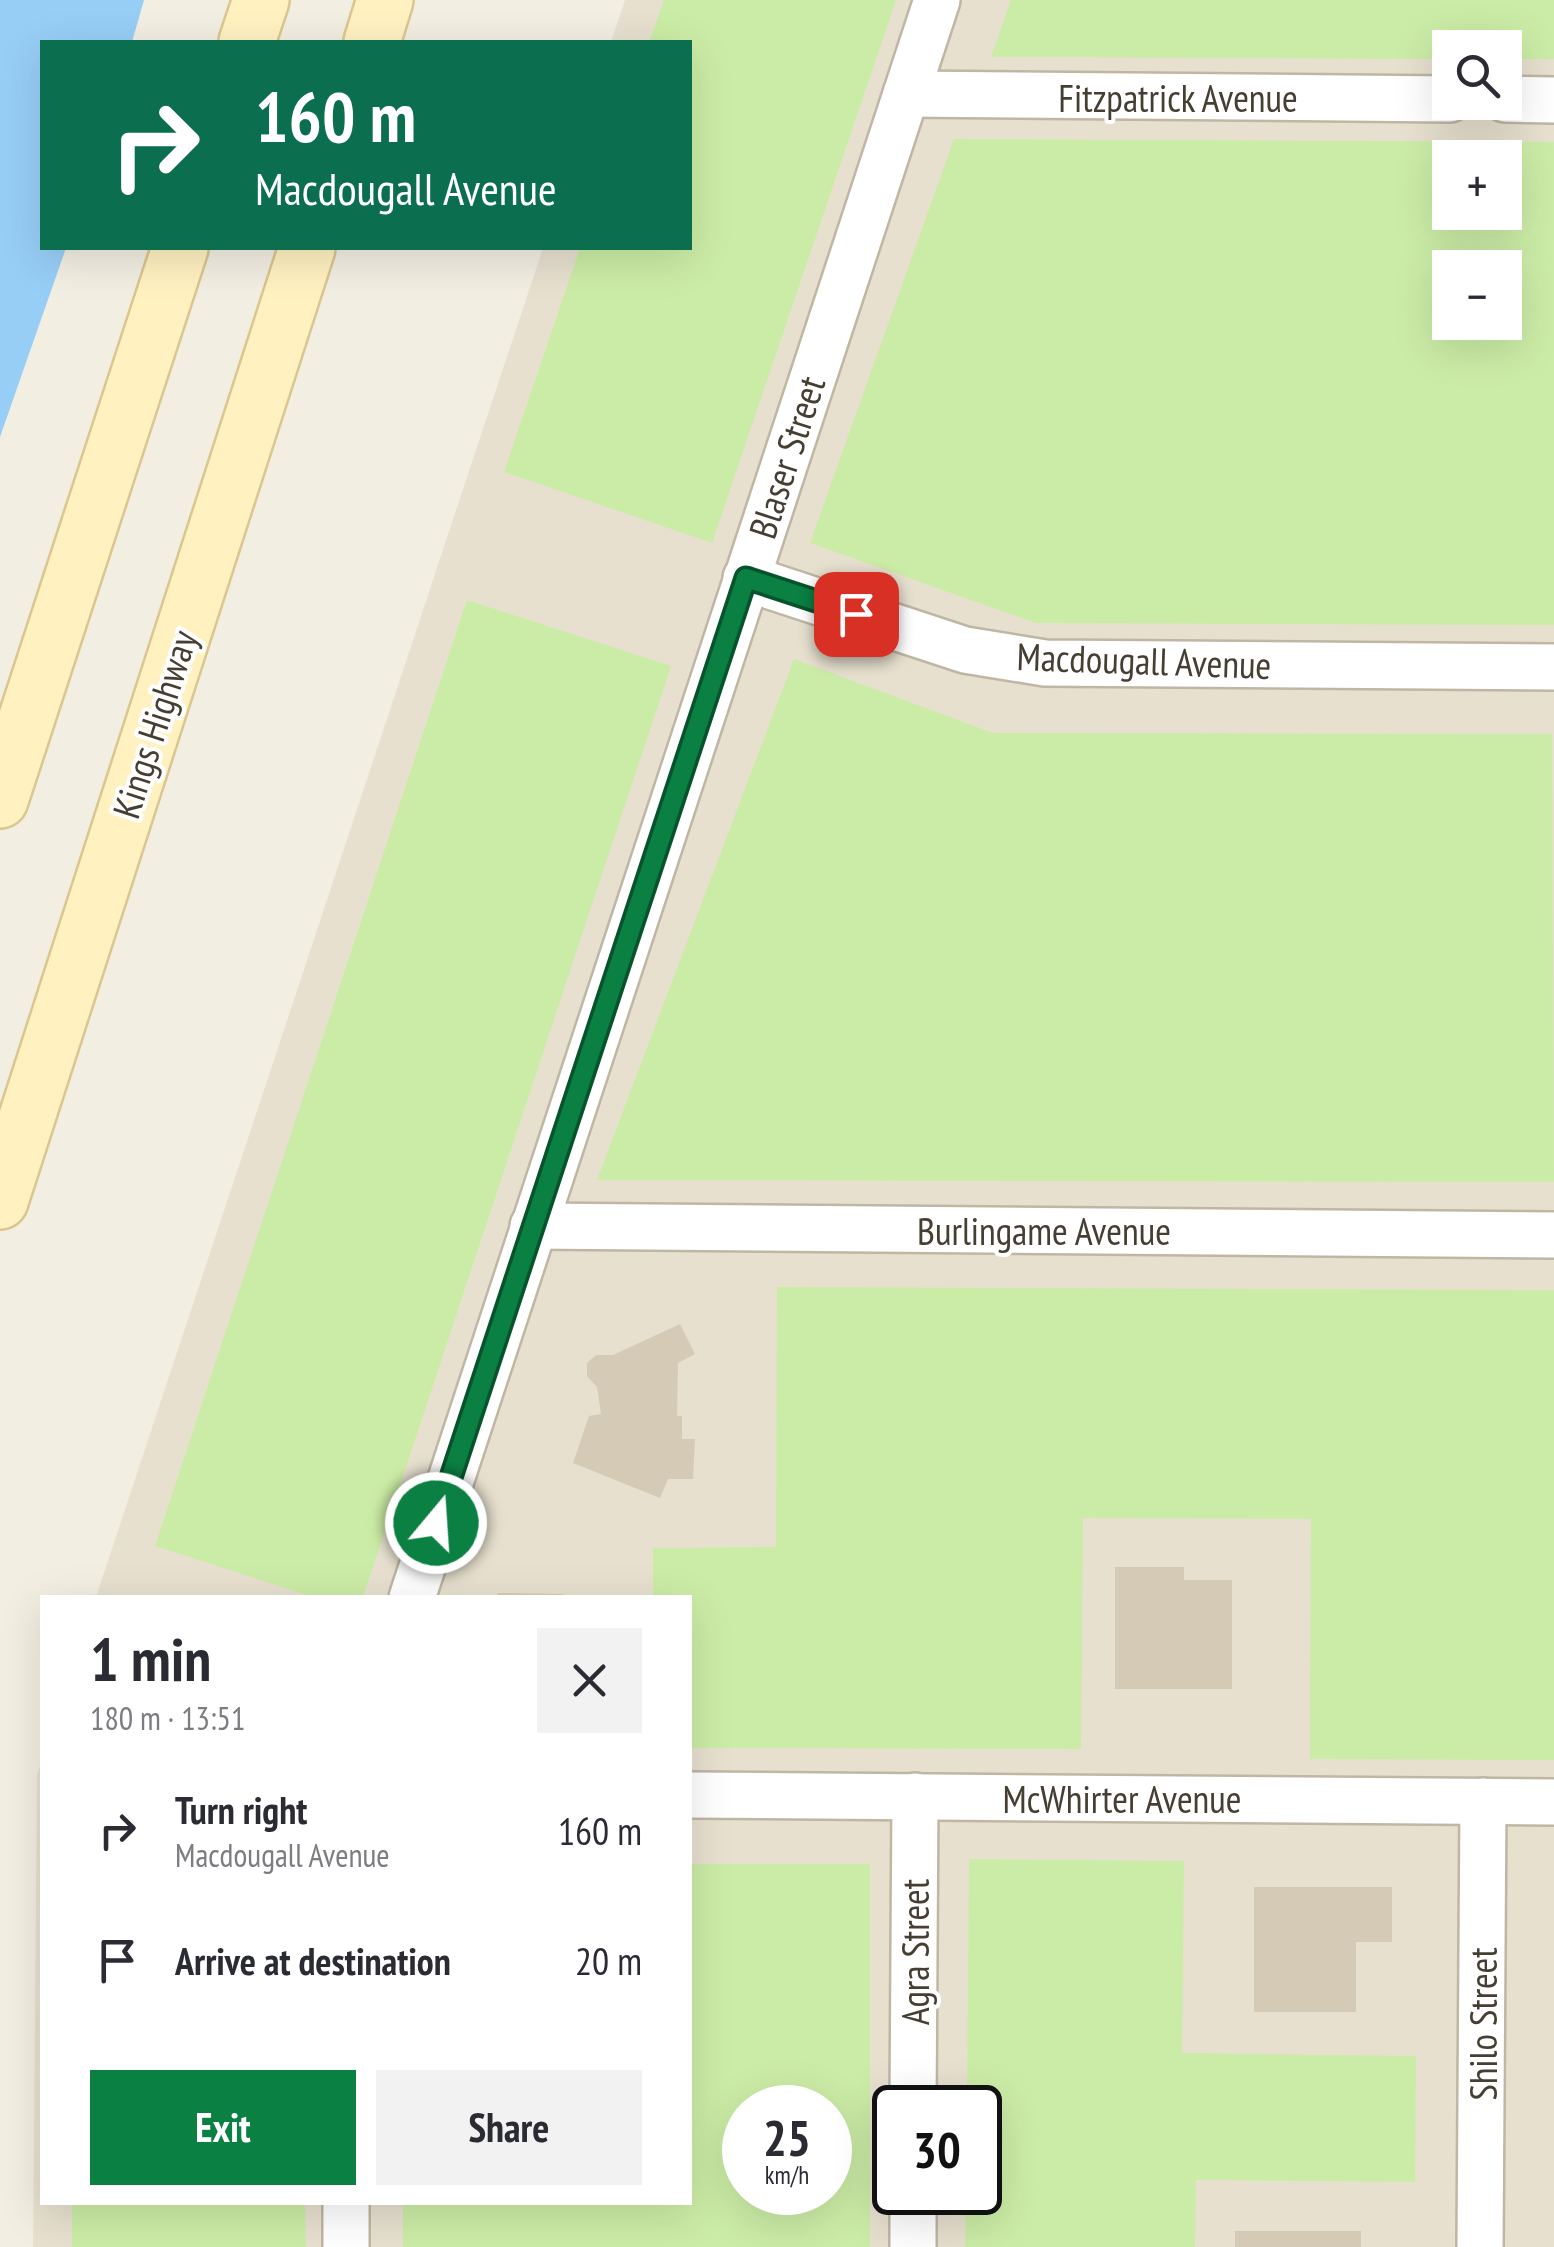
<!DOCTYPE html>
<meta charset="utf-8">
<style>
body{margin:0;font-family:"PT Sans Narrow",sans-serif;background:#f2f2f3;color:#2b2b33;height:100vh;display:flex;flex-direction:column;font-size:38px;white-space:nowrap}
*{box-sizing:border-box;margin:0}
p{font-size:32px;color:#7c7c81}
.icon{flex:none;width:55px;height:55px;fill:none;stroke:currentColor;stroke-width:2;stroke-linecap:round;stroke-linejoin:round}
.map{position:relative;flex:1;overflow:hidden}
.details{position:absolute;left:40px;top:1595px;width:652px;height:610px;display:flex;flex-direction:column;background:#fff;border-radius:0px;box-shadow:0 10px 40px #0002}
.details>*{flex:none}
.guide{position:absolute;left:40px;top:40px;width:652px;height:210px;border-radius:0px;box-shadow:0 10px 40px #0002;background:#0b6e4f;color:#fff;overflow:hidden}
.controls{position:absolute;left:1432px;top:30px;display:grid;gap:20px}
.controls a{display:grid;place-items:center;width:90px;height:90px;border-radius:0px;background:#fff;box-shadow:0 10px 40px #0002;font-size:50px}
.speed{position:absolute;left:722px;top:2085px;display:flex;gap:20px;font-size:50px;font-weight:700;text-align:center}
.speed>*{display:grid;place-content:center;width:130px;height:130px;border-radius:50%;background:#fff;box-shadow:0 10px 40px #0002;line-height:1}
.speed small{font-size:25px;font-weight:400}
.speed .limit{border:5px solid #111;border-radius:15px;background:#fff;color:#111}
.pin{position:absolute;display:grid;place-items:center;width:85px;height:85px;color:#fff;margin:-42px;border-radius:20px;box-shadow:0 5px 15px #0006}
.me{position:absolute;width:110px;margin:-55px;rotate:18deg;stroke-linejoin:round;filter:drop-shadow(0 0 8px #0008)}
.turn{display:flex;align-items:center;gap:35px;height:210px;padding:0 50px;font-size:45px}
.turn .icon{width:130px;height:130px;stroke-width:2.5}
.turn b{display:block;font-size:70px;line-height:85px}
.round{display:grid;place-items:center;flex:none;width:105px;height:105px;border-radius:0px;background:#f2f2f3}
.head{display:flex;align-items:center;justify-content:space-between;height:170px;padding:0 50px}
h1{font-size:60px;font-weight:600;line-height:75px}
.action{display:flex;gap:20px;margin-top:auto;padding:20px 50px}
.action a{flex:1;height:115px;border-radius:0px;background:#0b8043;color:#fff;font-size:40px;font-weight:600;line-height:115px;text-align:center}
.action a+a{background:#f2f2f3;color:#2b2b33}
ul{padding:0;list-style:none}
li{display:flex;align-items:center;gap:30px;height:130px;padding:0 50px}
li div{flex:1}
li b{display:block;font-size:38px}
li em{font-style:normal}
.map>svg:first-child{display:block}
.residential{fill:#e7e0cf;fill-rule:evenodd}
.green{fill:#cbeca6;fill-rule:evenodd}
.water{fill:#97cef6}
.building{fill:#d5cab6}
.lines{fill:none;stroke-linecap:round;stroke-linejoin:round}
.street-casing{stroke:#bfb6a4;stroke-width:50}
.secondary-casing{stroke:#dac78f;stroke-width:60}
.street{stroke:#fff;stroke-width:45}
.secondary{stroke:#fff1c0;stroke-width:55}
.route-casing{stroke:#07532c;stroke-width:25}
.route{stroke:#0b8043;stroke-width:18}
.labels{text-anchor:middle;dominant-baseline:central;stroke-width:8;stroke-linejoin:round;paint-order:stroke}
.street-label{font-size:38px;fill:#453e32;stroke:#fff}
</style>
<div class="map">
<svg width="1554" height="2247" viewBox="0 0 1554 2247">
<rect width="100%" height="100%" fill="#f3eee2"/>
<path class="residential" d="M625,0H1554V2247H33L37,1775L42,1760V2202H690V1598L96,1597L543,248H690V42H611ZM1450,48H1505V102H1450ZM1450,158H1505V212H1450ZM1450,268H1505V322H1450ZM745,2108H830V2192H745ZM895,2108H980V2192H895Z"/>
<g class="green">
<polygon points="664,0 896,0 712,543 504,472 580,248 690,248 690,42 649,42"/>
<polygon points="1011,0 1554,0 1554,59 1505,59 1505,48 1450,48 1450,59 991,57"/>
<path d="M954,139L1554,142V625L1036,623L810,543ZM1450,158H1505V212H1450ZM1450,268H1505V322H1450Z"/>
<polygon points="467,600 671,666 363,1597 313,1597 155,1546"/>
<polygon points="794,659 993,733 1552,734 1554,1182 597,1180"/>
<polygon points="777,1287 1554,1290 1554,1760 1310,1759 1311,1519 1083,1518 1081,1749 690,1748 690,1598 653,1597 653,1548 776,1547"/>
<polygon points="969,1859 1184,1861 1182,2053 1416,2056 1415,2182 1196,2180 1195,2247 965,2247 966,2193 980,2192 980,2108 967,2107"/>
<path d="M690,1864H870V2247H403V2203L690,2202ZM745,2108H830V2192H745Z"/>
<polygon points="72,2203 305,2203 306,2247 72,2247"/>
</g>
<polygon class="water" points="0,0 144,0 132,42 42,42 42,248 66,248 0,437"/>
<g class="building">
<polygon points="680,1324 695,1354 678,1363 677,1416 682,1416 682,1439 695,1439 693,1479 668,1479 660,1498 573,1463 589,1416 601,1414 597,1387 587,1376 587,1363 596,1355 613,1355"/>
<polygon points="1115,1567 1184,1567 1184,1580 1232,1580 1232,1689 1115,1689"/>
<polygon points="498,1593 563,1594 563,1598 497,1598"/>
<polygon points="1254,1887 1392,1887 1392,1942 1356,1942 1356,2012 1254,2012"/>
<rect x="1235" y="2231" width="126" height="16"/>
</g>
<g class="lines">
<g class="street-casing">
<g id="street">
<polyline points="906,94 1450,99"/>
<polyline points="1505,99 1554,100"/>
<polyline points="746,578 965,650 1045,663 1554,667"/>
<polyline points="533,1226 1554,1235"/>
<polyline points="412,1598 937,0"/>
<polyline points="690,1795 1554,1802"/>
<polyline points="913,2108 915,1796"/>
<polyline points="346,2247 346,2202"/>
<polyline points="913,2247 913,2192"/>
<polyline points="1480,2247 1483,1801"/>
</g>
</g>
<g class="secondary-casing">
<g id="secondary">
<polyline points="247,42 261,0"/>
<polyline points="372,42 385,0"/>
<polyline points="0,800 180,248"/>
<polyline points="0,1201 307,248"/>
</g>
</g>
<use href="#street" class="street"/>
<use href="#secondary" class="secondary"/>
</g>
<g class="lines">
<g class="route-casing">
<polyline id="route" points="436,1523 746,578 856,614"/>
</g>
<use href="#route" class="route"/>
</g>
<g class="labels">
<g class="street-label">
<text x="1178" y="97">Fitzpatrick Avenue</text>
<text transform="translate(786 457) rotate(-72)">Blaser Street</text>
<text transform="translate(1144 660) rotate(2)">Macdougall Avenue</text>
<text transform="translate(154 724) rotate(-72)">Kings Highway</text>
<text x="1044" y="1230">Burlingame Avenue</text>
<text x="1122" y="1798">McWhirter Avenue</text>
<text transform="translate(914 1952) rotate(-90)">Agra Street</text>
<text transform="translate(1482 2024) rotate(-90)">Shilo Street</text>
</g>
</g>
</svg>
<div class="controls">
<a><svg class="icon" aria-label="search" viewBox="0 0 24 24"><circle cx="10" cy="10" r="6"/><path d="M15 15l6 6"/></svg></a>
<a>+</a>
<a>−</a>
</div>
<div class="speed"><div>25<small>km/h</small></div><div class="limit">30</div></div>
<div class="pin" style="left:856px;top:614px;background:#d93025"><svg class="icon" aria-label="arrive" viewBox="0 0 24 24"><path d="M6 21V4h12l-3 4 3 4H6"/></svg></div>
<svg class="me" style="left:436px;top:1523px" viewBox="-20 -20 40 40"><circle r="17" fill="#0b8043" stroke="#fff" stroke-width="3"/><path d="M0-11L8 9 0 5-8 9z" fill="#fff"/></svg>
<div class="guide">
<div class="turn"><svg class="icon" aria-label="right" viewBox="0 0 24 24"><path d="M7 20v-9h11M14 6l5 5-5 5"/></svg><div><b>160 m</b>Macdougall Avenue</div></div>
</div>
<section class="details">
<div class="head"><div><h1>1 min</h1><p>180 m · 13:51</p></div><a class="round"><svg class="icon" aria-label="close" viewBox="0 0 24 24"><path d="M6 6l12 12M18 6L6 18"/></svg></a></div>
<ul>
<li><svg class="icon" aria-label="right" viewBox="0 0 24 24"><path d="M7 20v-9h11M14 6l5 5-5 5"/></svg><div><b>Turn right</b><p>Macdougall Avenue</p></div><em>160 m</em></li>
<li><svg class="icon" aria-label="arrive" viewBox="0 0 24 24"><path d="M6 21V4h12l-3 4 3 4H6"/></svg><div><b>Arrive at destination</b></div><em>20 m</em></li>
</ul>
<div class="action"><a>Exit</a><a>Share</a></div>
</section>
</div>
